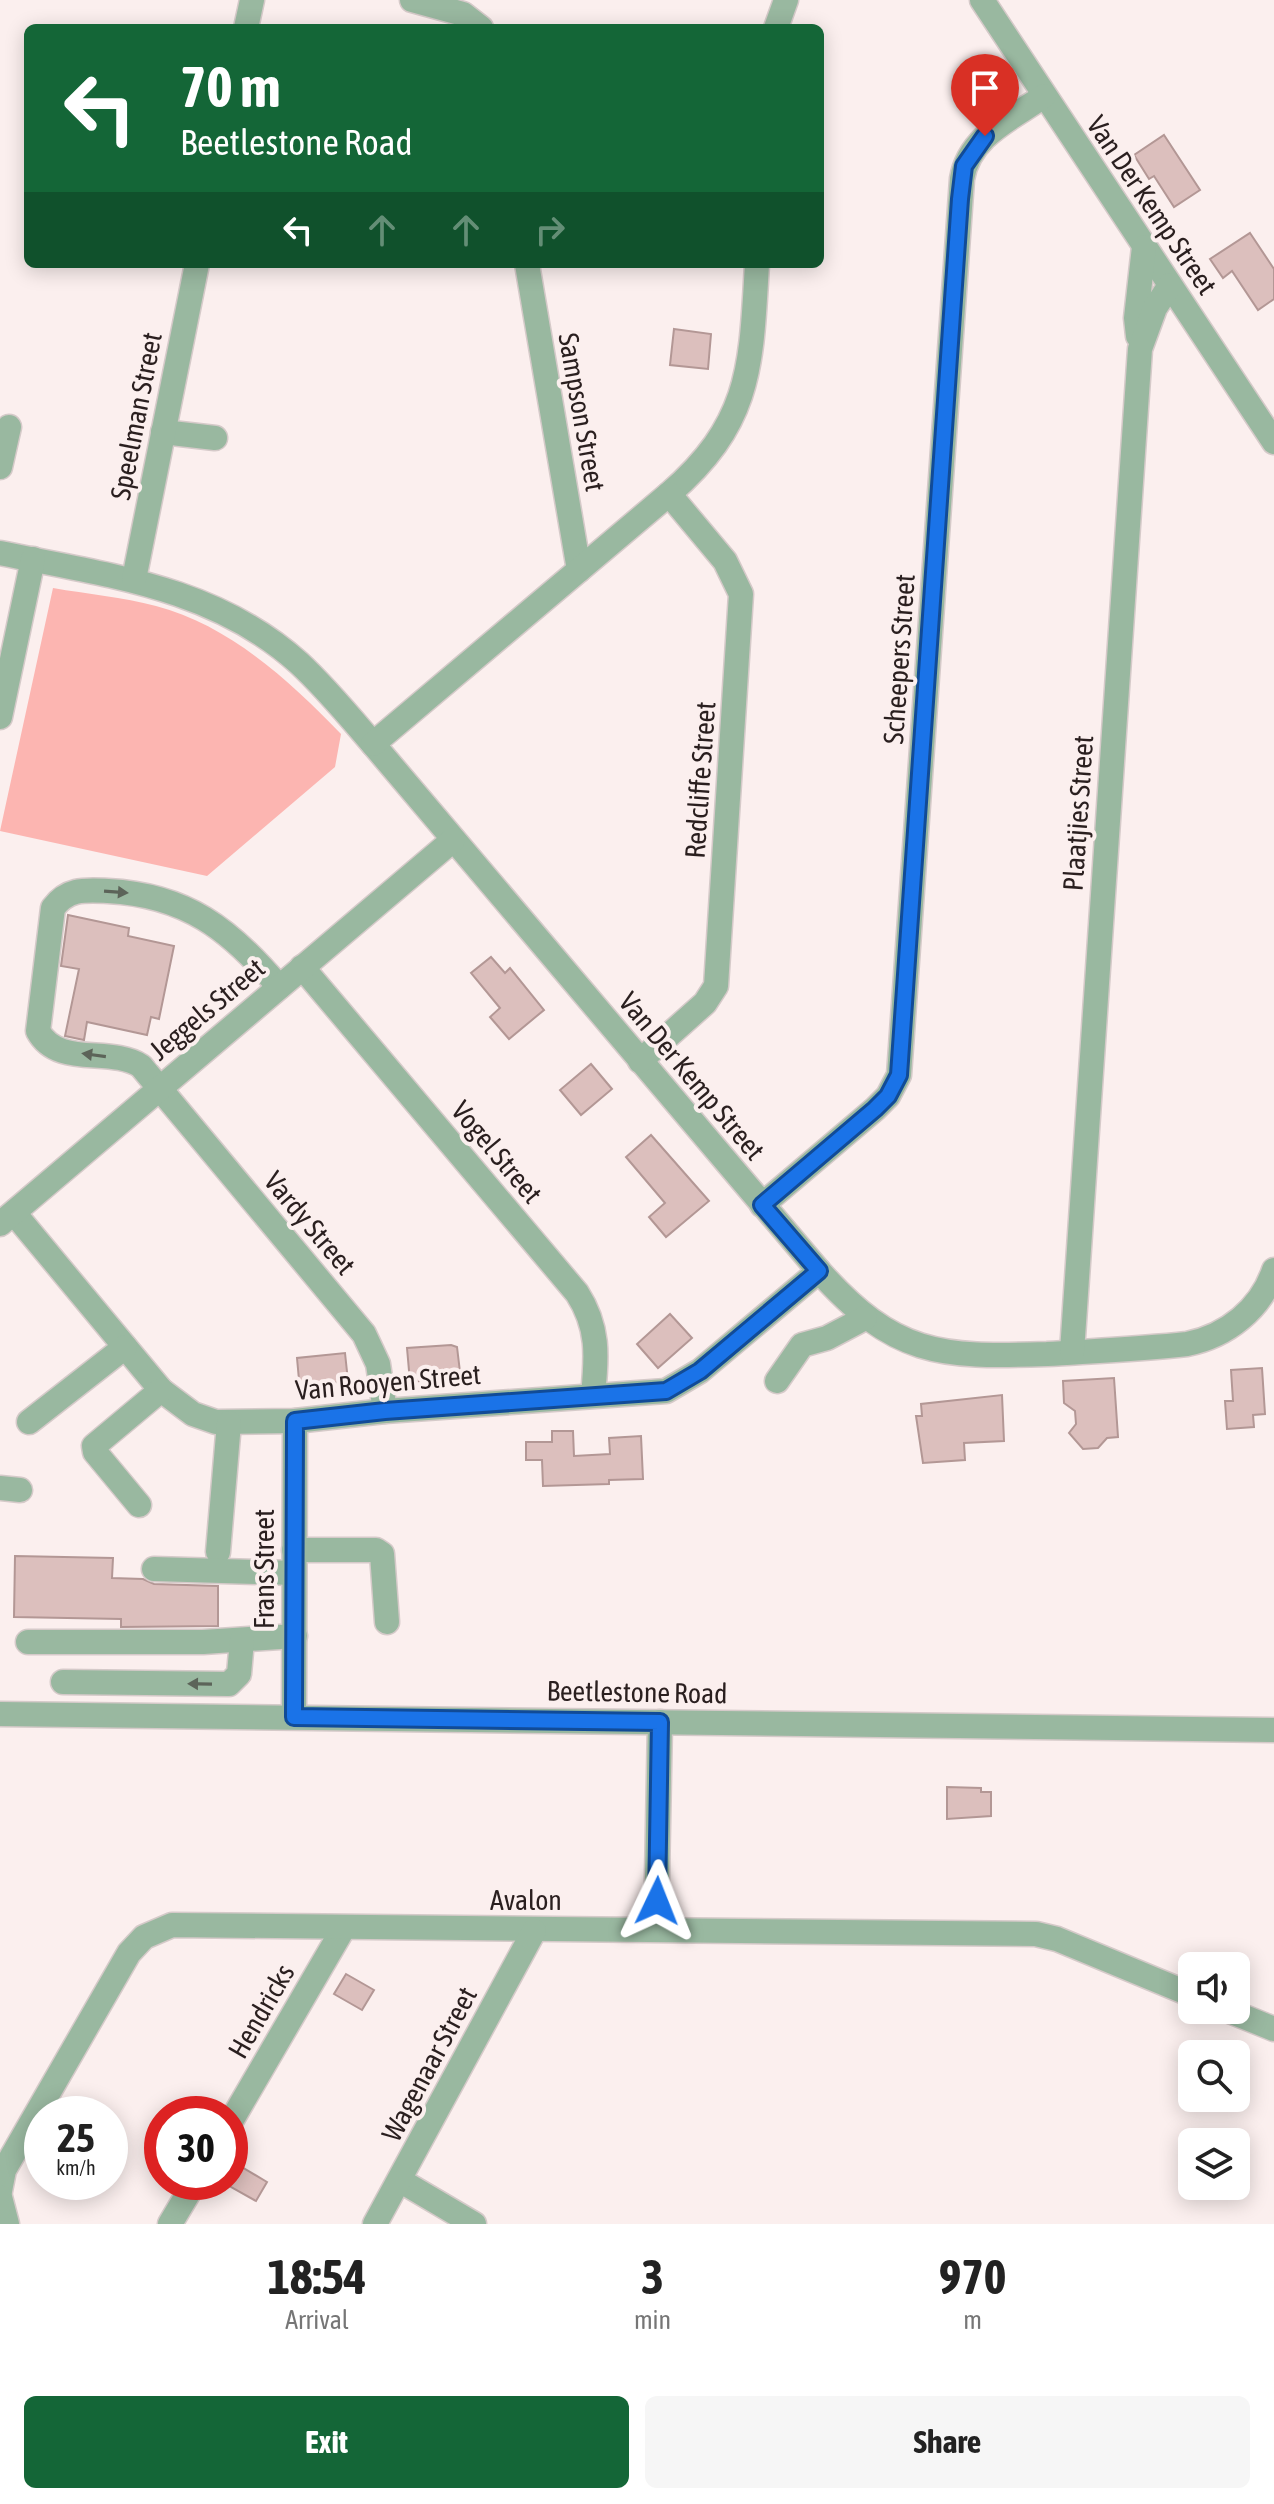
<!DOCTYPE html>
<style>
body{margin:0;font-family:"Asap Condensed",sans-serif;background:#f6f6f6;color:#222;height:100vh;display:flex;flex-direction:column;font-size:30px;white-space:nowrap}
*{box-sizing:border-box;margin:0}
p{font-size:26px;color:#767676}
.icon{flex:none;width:44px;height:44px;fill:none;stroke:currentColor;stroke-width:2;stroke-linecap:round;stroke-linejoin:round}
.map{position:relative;height:2224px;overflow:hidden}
.drawer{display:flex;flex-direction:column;background:#fff;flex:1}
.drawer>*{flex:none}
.hud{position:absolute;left:24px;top:24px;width:800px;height:244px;border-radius:12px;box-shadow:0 4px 20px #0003;background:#146637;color:#fff;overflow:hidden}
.fabs{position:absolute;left:1178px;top:1952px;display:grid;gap:16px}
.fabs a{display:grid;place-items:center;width:72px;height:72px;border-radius:12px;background:#fff;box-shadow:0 4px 20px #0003;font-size:40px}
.speed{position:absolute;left:24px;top:2096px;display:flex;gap:16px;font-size:40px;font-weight:700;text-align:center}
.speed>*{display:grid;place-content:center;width:104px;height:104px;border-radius:50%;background:#fff;box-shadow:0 4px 20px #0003;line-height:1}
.speed small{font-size:20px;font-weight:400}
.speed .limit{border:12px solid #d22;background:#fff;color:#111}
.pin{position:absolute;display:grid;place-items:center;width:68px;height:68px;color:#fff;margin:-82px -34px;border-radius:50% 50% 50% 0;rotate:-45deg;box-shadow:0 0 8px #0007}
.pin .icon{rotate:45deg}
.me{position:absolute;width:88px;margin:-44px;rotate:2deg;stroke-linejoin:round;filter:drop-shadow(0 0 6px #0008)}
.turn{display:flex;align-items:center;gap:28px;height:168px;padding:0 24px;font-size:36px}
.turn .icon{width:104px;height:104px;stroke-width:2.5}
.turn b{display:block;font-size:56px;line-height:68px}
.lanes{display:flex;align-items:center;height:76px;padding:0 24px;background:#0003;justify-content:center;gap:40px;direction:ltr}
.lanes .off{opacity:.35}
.eta{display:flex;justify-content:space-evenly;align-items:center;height:136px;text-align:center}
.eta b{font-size:48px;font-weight:700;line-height:56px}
.button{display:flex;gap:16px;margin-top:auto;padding:16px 24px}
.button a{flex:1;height:92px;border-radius:12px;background:#146637;color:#fff;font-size:32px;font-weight:700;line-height:92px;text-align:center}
.button a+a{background:#f6f6f6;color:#222}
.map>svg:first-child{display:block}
.green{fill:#fcb5b1}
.building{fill:#dcbfbd;stroke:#b39795;stroke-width:2}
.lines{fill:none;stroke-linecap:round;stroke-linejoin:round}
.minor-casing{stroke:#d5cac9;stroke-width:27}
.minor{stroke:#99b8a0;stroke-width:24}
.oneway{fill:#5c6459}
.route-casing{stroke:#114b97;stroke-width:20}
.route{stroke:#1a73e8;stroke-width:14}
.labels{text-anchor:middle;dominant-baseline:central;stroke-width:8;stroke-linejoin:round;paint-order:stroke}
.street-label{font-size:28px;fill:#2a1f1f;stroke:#fbefee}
</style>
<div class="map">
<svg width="1274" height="2224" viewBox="0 0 1274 2224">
<rect width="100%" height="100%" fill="#fbefee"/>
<path class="green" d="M53,588C87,594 123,597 156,606C229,625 290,681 341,734L335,767L207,876L0,831Z"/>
<g class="building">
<polygon points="1164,135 1200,190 1174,207 1154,176 1149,179 1134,155"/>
<polygon points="1250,233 1274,269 1274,299 1258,310 1232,271 1223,278 1210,259"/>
<polygon points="674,329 711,334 708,369 670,365"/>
<polygon points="68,915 129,928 128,936 174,946 159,1019 151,1017 147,1035 87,1022 84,1040 65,1036 79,969 61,966"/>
<polygon points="491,957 505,973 510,968 544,1010 509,1039 490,1017 500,1008 471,973"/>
<polygon points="591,1064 612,1089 581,1115 560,1090"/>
<polygon points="651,1135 709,1201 666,1237 649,1217 665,1203 626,1157"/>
<polygon points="670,1314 692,1338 658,1368 637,1344"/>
<polygon points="451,1345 457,1347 460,1372 431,1374 432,1380 410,1382 407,1348"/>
<polygon points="345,1353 348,1381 319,1384 319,1389 300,1391 297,1358"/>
<polygon points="1262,1368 1265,1414 1253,1415 1254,1427 1227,1429 1225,1401 1233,1401 1231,1370"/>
<polygon points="1114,1378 1118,1437 1107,1438 1098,1448 1083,1449 1069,1433 1076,1424 1075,1411 1064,1403 1063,1381"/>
<polygon points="1002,1395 1004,1441 964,1443 965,1460 923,1463 916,1416 922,1416 921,1404"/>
<polygon points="552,1431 573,1431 574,1456 610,1454 609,1438 641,1436 643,1479 609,1480 609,1484 543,1486 542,1460 526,1460 526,1442 552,1442"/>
<polygon points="15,1556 113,1558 112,1578 143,1579 154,1584 218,1586 218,1626 121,1627 121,1619 14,1617"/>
<polygon points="947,1787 981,1788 981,1792 991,1792 991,1816 947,1819"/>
<polygon points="346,1974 374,1990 362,2010 334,1994"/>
<polygon points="235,2163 267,2182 256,2201 224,2183 230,2182"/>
</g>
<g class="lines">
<g class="minor-casing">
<g id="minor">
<polyline points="412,0 463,14 481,28"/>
<polyline points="982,0 1274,442"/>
<polyline points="246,28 252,0"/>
<polyline points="776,28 786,0"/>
<polyline points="527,264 579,570"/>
<polyline points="1138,336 1136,318 1144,247"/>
<polyline points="163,432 215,438"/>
<polyline points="0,467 9,427"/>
<path d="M0,553C106,575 215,587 299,663C326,688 349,716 373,744L819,1271C894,1355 939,1358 1047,1354C1094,1351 1141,1349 1187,1344C1227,1336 1261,1309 1274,1270"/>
<polyline points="134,579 197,264"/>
<polyline points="0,717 33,559"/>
<path d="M373,744L669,494C752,422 751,366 757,264"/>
<path d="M302,967L577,1293C599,1327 597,1356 593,1395"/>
<path d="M279,987C230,929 186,895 108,891C85,890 68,888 53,908L38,1031C58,1068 110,1046 141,1066L364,1334L378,1364L385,1411"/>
<polyline points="640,1061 705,1003 716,986 741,594 725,561 669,494"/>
<path d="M762,1205L875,1109L888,1096L899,1075L962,179C969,136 1011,119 1044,96"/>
<polyline points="14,1213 161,1390 193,1414 216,1422 295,1421 385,1411 666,1391 700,1371 819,1271"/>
<polyline points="0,1224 453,840"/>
<polyline points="1072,1352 1140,349 1155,308 1170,285"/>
<polyline points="777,1381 802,1345 827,1338 865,1318"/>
<polyline points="29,1422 125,1347"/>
<polyline points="0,1488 20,1490"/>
<polyline points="139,1505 95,1452 94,1446 161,1390"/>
<polyline points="294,1550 376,1550 382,1554 387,1622"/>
<polyline points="218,1552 229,1423"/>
<polyline points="154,1569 294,1573"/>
<polyline points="28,1642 203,1642 295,1636"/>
<polyline points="63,1682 229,1684 239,1674 242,1640"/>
<polyline points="0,1714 1274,1730"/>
<polyline points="294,1717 295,1421"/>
<polyline points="656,1929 660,1722"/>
<polyline points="1227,2010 1274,2029"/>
<polyline points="230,2123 343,1929"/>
<polyline points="401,2181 474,2224"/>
<polyline points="0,2191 4,2170 129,1953 144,1937 172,1925 1036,1934 1057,1939 1192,1995"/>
<polyline points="0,2197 7,2224"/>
<polyline points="170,2224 195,2182"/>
<polyline points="375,2224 534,1931"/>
</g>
</g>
<use href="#minor" class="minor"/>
</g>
<defs><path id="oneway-solid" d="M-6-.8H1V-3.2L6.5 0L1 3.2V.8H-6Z" transform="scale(2)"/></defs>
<g class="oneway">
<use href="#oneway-solid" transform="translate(116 892) rotate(4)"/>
<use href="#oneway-solid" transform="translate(94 1055) rotate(-172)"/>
<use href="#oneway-solid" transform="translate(200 1684) rotate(-179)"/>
</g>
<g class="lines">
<g class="route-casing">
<polyline id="route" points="657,1901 660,1722 294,1717 295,1421 385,1411 666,1391 700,1371 819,1271 762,1205 875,1109 888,1096 899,1075 960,199 964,166 985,136"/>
</g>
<use href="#route" class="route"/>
</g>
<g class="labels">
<g class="street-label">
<text transform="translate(1152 205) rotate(56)">Van Der Kemp Street</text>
<text transform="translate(582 412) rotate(80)">Sampson Street</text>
<text transform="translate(136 416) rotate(-79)">Speelman Street</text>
<text transform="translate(899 659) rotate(-86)">Scheepers Street</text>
<text transform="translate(700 780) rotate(-86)">Redcliffe Street</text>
<text transform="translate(1078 813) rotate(-86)">Plaatjies Street</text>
<text transform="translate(207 1009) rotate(-40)">Jeggels Street</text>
<text transform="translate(692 1076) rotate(50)">Van Der Kemp Street</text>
<text transform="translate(497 1152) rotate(50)">Vogel Street</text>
<text transform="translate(310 1223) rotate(50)">Vardy Street</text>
<text transform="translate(388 1382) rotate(-5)">Van Rooyen Street</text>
<text transform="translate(264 1569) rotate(-90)">Frans Street</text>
<text transform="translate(637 1692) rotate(1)">Beetlestone Road</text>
<text x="526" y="1900">Avalon</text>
<text transform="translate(261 2011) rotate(-60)">Hendricks</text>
<text transform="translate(429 2064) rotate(-62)">Wagenaar Street</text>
</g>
</g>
</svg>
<div class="fabs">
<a><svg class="icon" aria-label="sound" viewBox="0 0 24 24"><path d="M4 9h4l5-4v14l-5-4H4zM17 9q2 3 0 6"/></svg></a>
<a><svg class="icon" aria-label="search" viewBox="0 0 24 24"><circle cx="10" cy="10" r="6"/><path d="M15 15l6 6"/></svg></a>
<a><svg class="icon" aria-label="layers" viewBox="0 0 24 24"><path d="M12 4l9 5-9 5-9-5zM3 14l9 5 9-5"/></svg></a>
</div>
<div class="speed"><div>25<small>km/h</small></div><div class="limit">30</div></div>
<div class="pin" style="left:985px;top:136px;background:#d93025"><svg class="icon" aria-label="arrive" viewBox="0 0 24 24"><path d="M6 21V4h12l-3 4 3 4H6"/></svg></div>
<svg class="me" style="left:657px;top:1901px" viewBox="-20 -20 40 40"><path d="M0-17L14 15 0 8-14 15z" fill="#1a73e8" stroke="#fff" stroke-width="4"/></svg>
<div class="hud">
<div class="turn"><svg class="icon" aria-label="left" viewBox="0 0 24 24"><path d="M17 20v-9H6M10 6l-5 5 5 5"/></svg><div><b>70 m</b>Beetlestone Road</div></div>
<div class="lanes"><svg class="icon" aria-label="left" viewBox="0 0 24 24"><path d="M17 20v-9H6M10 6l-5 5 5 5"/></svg><svg class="icon off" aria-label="ahead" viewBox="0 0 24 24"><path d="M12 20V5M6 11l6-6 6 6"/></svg><svg class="icon off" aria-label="ahead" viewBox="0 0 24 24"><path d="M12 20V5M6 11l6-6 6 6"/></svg><svg class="icon off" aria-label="right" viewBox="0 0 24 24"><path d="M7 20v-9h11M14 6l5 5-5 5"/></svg></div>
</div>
</div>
<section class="drawer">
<div class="eta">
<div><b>18:54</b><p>Arrival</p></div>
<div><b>3</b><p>min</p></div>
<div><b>970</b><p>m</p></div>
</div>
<div class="button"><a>Exit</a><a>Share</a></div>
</section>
